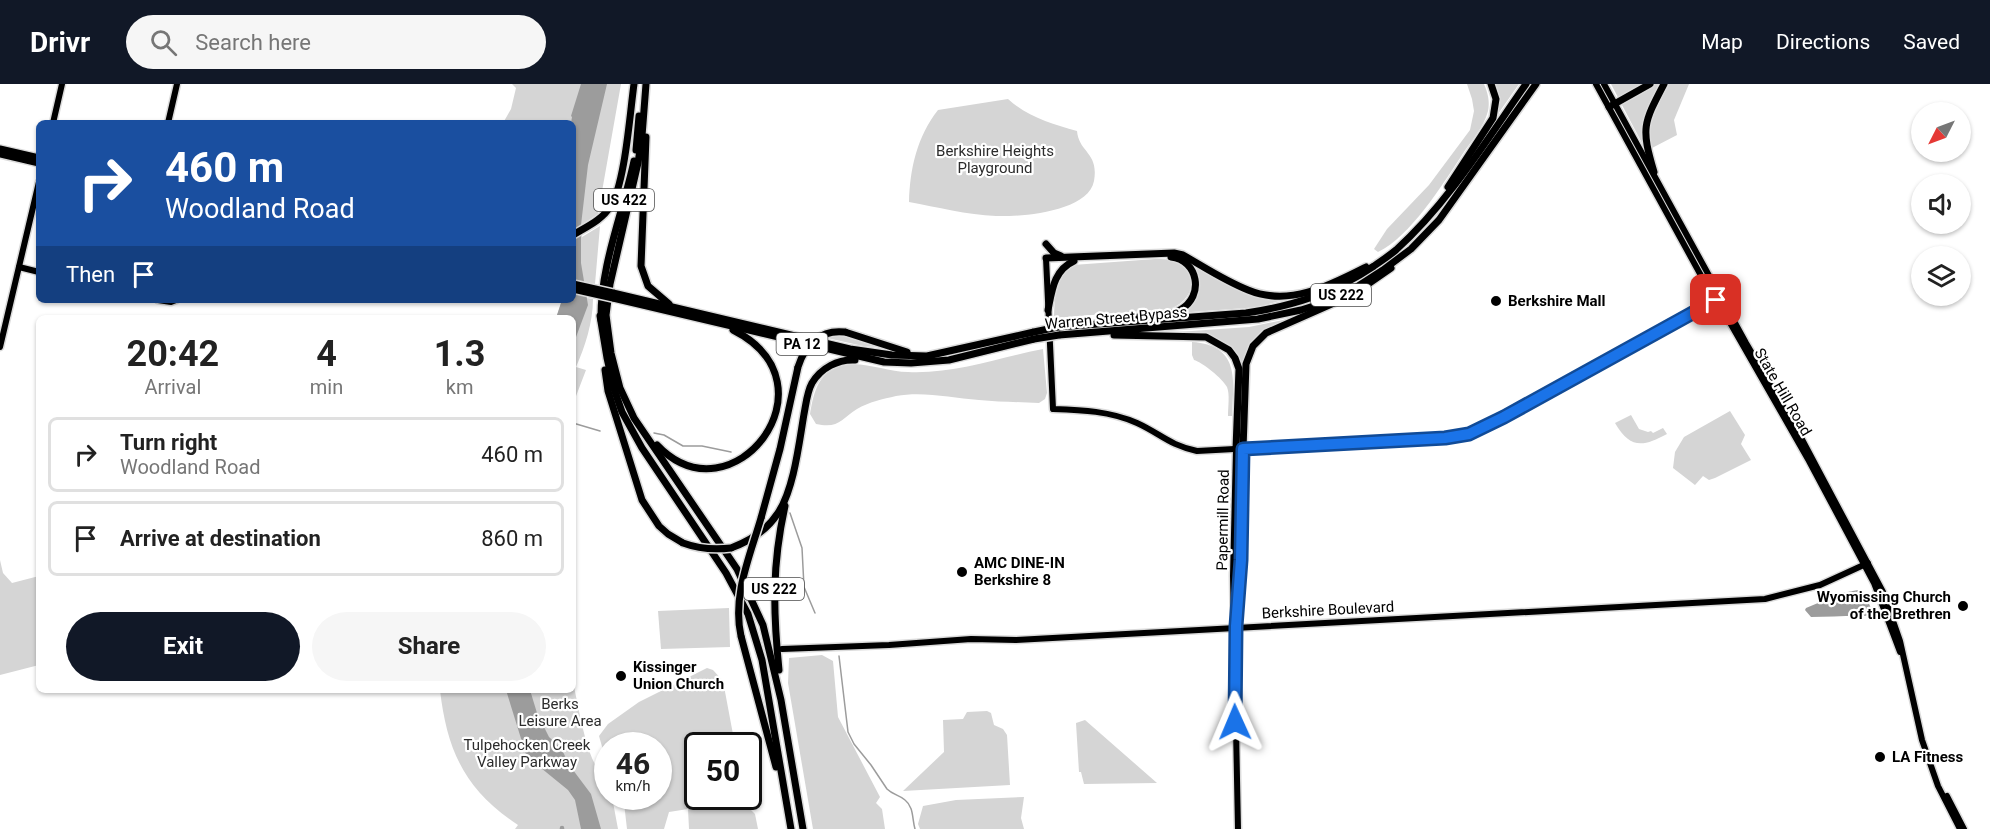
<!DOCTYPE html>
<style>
body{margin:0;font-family:Roboto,sans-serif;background:#f6f6f6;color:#222;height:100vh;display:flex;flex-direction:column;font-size:22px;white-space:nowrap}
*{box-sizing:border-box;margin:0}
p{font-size:20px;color:#767676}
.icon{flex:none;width:33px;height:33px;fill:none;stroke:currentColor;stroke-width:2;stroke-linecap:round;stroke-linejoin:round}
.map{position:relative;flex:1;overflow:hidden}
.drawer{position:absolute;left:36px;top:231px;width:540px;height:378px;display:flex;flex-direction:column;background:#fff;border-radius:9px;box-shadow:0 2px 4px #0004}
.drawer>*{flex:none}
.hud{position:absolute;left:36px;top:36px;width:540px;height:183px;border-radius:9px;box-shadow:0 2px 4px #0004;background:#1a4fa0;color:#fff;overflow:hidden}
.needle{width:39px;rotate:228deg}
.controls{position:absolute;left:1911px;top:18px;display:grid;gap:12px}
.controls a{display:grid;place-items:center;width:60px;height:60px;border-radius:50%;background:#fff;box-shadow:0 2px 4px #0004;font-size:30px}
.speed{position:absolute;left:594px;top:648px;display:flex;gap:12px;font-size:30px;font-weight:700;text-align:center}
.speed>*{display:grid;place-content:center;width:78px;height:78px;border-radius:50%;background:#fff;box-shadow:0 2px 4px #0004;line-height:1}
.speed small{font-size:15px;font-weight:400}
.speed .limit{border:3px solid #111;border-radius:9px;background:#fff;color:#111}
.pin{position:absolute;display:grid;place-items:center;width:51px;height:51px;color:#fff;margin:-26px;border-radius:12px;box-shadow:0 3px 9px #0006}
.me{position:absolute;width:66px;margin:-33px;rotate:359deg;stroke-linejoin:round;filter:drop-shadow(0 0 4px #0008)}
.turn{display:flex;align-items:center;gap:21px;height:126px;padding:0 30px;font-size:27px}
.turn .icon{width:78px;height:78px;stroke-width:2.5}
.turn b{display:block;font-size:42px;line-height:51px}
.then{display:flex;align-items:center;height:57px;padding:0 30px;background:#0003;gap:12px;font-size:22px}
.eta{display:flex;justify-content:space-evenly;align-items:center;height:102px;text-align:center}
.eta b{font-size:36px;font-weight:700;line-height:42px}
.action{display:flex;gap:12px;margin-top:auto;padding:12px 30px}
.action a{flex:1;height:69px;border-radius:36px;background:#111827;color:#fff;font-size:24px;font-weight:700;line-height:69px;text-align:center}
.action a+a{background:#f6f6f6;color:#222}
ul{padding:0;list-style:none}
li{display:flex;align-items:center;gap:18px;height:75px;margin:0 12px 9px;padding:0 18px;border:3px solid #e0e0e0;border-radius:9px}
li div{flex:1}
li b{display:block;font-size:22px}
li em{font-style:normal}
header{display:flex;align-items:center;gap:36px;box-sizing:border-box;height:84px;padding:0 30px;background:#111827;color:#fff}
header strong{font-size:28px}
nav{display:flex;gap:33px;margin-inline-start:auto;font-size:21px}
.search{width:420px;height:54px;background:#f6f6f6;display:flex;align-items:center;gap:15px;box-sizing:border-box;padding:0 21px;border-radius:33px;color:#767676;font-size:22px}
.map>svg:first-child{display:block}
.green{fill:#d5d5d5}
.water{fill:#9c9c9c}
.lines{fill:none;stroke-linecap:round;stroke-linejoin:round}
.stream{stroke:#9c9c9c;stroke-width:1.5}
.canal{stroke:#9c9c9c;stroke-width:4.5}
.major-casing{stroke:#dbdbdb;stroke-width:9}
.highway-casing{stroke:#dbdbdb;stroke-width:10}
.major{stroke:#000;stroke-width:6}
.highway{stroke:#000;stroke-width:7}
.highway-bridge-casing{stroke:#dbdbdb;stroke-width:10;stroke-linecap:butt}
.highway-bridge{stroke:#000;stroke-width:7}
.route-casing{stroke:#114b97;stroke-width:15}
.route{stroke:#1a73e8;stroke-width:10}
.poi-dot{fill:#000;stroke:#fff;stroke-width:2}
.labels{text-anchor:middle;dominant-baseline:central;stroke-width:4.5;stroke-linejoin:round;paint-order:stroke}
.shield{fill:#fff;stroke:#4c4c4c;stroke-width:1.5}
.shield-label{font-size:14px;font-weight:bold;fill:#000}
.park-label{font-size:15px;fill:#2c2c2c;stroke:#fff}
.poi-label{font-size:15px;font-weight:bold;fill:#000;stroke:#fff;text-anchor:start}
.street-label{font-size:15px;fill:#000;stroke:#fff}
</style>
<header>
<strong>Drivr</strong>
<div class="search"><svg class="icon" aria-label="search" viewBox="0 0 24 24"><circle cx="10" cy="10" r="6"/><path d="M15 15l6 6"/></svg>Search here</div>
<nav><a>Map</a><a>Directions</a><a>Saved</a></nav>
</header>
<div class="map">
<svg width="1990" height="745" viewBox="0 0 1990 745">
<rect width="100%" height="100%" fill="#fff"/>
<g class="green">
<path d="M512,0H621L598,130L581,141L582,153L600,142L595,200L584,199L587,214L593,215C593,238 585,263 576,283L586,286L573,320V234H556L562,216H573V39H503L511,25L516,4Z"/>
<path d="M1467,0H1484C1488,9 1490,18 1488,27C1484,43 1471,57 1462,71C1443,100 1410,153 1378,168L1374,165L1387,145L1429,101L1470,46L1474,27L1472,15Z"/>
<polygon points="1494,0 1519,0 1498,30 1498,15"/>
<polygon points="1611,0 1689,0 1674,36 1677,51 1652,64 1644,63"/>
<path d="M1008,15C1028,33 1052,40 1077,47C1079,69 1099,68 1094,97C1088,128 1021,133 996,132C967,131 937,123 909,118C910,84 917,53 938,26Z"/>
<path d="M1155,175C1161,175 1168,175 1174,176C1203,185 1194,218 1169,225L1054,234C1055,214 1054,193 1073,181Z"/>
<path d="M1201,183L1219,194L1278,214L1279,217L1259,223L1178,229C1196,214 1200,211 1195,187Z"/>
<path d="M1298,233C1269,245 1251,249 1242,282C1226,245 1197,250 1163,249L1249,243Z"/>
<polygon points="832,251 848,252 876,263 863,262 827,254"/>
<path d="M1192,258C1240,261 1234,296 1232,332H1228C1228,323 1230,310 1227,303C1223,295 1202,278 1194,276L1192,271Z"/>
<path d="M1043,265L1047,309L1045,315L1039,319C1019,318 999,318 979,316C951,314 924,307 896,312C883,315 869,318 857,325C841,335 839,345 816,340L810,330C813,313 816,296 831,286C854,272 883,288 908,288C955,290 997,274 1043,265Z"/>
<polygon points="1730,327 1745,351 1741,360 1751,376 1715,394 1709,396 1703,392 1695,401 1673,384 1675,368 1684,353"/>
<path d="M1631,331L1639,345L1648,348L1651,347L1653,349L1663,344L1667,350C1643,363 1630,365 1615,339Z"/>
<polygon points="0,476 3,489 12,499 39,492 39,581 0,591"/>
<polygon points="729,524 730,563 661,565 658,527"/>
<polygon points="822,571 833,577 838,633 880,713 876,719 882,725 885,745 813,745 788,599 789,574"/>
<polygon points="707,584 713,586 723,597 735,661 698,662 698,712 744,713 744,719 755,730 758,745 689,745 688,725 669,728 664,745 627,745 624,719 622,713 658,712 658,662 608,662 607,680 599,652 608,640 639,618"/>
<path d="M573,598C578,621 582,646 590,669C595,684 607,697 608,712L612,713L618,745H515L518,741C465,706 447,667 440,606H573Z"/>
<polygon points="987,627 991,629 994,641 1003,645 1007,651 1010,701 903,707 944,668 943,636 963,635 967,628"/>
<polygon points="1085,636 1157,699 1084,700 1081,688 1079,688 1076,639"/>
<polygon points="1024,713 1021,734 1024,745 920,745 918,740 923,722 956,716"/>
</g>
<g class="water">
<polygon points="581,0 607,0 588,81 581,141 581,179 588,221 573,261 573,234 556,234 562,216 573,216 573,39 571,39 572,33 571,32"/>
<path d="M1858,506L1867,515L1873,529L1870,532C1849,531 1830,533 1811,533L1805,526L1806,524L1842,509Z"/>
<polygon points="506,606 530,606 537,629 549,653 561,664 570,682 591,710 601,745 581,745 575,716 568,706 541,684 531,680 527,674"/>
</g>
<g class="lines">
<g class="stream">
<polyline points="573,339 600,347"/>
<polyline points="654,349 664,351 683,362 702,362 731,368"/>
<polyline points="790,429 802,464 804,503 815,529"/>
<path d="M839,572L848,648L854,660L871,681L887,705C893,711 900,711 905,716C914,723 912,735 915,745"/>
</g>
<polyline class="canal" points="562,745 562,744"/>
<g class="major-casing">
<g id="major">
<polyline points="1596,0 1710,208 1729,237 1809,377 1874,499 1900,568"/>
<polyline points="1604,0 1746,259 1797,346 1883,508 1900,557 1922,656 1938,702 1960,745"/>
<polyline points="53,39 62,0"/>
<polyline points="168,39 177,0"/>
<path d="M1046,174L1053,325C1082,326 1110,327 1137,339C1161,350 1169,361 1197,367L1445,354L1468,350L1488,342L1716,216"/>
<polyline points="19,183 39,188"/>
<polyline points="158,216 171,218 176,216"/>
<polyline points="0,263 39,98"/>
<polyline points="1236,365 1233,492 1238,745"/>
<polyline points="1238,515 1241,476 1243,365"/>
<polyline points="782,565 889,561 971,555 1016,556 1765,515 1820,501 1868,479"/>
<polyline points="1947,712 1964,745"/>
</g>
</g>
<g class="highway-casing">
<g id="highway">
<polyline points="646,0 642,52 638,79 610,200 606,231 611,269 620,304 634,334 737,485 763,541 781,616 803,745"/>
<polyline points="1609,23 1650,0"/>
<polyline points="646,53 641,182 648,202 669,220"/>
<polyline points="0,65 39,74"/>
<polyline points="636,66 639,32"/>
<polyline points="0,70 39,79"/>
<path d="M1654,88C1641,44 1643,40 1664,0"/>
<polyline points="1448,103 1493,34 1496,15 1491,0"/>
<path d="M573,151C586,143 602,136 610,123C625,102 630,28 634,0"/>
<polyline points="1046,160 1054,169 1061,172"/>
<path d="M1046,174L1174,169L1183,171C1204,183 1225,197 1248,206C1289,223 1329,202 1366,183"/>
<polyline points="613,209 850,265 892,271 927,272 1034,248"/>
<polyline points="613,214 884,278 911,279 949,276 1034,255"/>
<path d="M1048,226C1052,206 1054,186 1074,177"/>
<polyline points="600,232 607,274 614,305 622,328 642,364 726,489 748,530 762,576 791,745"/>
<path d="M1138,233C1150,232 1169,231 1180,226C1205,212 1198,176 1171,173"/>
<path d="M601,236C600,182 623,129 634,77"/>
<path d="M1058,243L1246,229C1293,222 1334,209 1374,182C1381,177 1389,172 1396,166C1448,119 1486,57 1526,0"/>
<polyline points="845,248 907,268"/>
<polyline points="1059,251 1258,235 1301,226 1323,219 1352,206 1383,186 1411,165 1439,136 1536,0"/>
<polyline points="1114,251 1206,253 1229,266 1235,274 1239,285 1236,365"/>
<polyline points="605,286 608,307 642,416 659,442 668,450 683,459"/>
<path d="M657,361C732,440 841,300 733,246"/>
<polyline points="1243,365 1246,280 1253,262 1266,249 1352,211 1391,184"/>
<polyline points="761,434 780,365 798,283"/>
<path d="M731,464C750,457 767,446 778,429C794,405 799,359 804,330C806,320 807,308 812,299C821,284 838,275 855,276"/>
<polyline points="741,552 776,683"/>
<path d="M779,586C773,526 772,481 785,422"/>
</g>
</g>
<use href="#major" class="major"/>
<use href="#highway" class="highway"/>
<g class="highway-bridge-casing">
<g id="highway-bridge">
<polyline points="573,200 613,209"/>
<polyline points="573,205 613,214"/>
<polyline points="1034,248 1058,243"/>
<polyline points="1034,255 1059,251"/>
<path d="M798,283C805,261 820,245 845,248"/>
<path d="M683,459C699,465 714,466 731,464"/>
<path d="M741,552C732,512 750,472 761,434"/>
</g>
</g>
<use href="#highway-bridge" class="highway-bridge"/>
</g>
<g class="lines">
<g class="route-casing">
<polyline id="route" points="1235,638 1236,542 1241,476 1243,365 1445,354 1469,350 1504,333 1716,216"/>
</g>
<use href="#route" class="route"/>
</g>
<g class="poi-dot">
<circle cx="1496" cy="217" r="6"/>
<circle cx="962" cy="488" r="6"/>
<circle cx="1963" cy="522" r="6"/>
<circle cx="621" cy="592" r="6"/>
<circle cx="1880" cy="673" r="6"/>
</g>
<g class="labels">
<g class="shield">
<rect x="594" y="105" width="60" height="22" rx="4.5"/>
<rect x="1311" y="200" width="60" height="22" rx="4.5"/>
<rect x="776.5" y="249" width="51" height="22" rx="4.5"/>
<rect x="744" y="494" width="60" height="22" rx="4.5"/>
</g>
<g class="shield-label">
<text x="624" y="116">US 422</text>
<text x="1341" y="211">US 222</text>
<text x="802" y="260">PA 12</text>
<text x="774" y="505">US 222</text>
</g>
<g class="park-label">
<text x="995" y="67">Berkshire Heights<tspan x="995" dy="17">Playground</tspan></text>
<text x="560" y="620">Berks<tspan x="560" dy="17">Leisure Area</tspan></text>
<text x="527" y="661">Tulpehocken Creek<tspan x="527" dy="17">Valley Parkway</tspan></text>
</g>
<g class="poi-label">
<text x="1508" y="217">Berkshire Mall</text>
<text x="974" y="479">AMC DINE-IN<tspan x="974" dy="17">Berkshire 8</tspan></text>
<text x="1951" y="513" text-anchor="end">Wyomissing Church<tspan x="1951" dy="17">of the Brethren</tspan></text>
<text x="633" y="583">Kissinger<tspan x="633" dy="17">Union Church</tspan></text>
<text x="1892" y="673">LA Fitness</text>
</g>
<g class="street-label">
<text transform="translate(1116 234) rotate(-5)">Warren Street Bypass</text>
<text transform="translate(1783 308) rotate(60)">State Hill Road</text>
<text transform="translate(1223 436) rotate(-89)">Papermill Road</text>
<text transform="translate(1328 526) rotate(-3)">Berkshire Boulevard</text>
</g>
</g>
</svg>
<div class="controls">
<a><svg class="needle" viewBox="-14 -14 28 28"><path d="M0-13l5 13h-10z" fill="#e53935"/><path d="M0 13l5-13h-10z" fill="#767676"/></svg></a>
<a><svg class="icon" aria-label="sound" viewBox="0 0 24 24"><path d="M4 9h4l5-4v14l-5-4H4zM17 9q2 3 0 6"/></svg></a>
<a><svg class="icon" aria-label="layers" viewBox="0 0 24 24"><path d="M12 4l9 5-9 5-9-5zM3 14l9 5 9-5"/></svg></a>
</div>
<div class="speed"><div>46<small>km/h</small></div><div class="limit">50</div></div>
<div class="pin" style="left:1716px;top:216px;background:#d93025"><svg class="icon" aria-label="arrive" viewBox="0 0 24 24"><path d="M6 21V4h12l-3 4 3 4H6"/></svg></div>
<svg class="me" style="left:1235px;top:638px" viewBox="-20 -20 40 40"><path d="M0-17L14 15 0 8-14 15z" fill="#1a73e8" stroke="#fff" stroke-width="4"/></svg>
<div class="hud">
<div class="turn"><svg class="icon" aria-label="right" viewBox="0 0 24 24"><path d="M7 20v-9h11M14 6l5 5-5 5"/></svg><div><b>460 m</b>Woodland Road</div></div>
<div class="then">Then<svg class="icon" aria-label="arrive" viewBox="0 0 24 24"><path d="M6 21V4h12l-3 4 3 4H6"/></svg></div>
</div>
<section class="drawer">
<div class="eta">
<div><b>20:42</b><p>Arrival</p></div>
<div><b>4</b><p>min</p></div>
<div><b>1.3</b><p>km</p></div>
</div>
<ul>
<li><svg class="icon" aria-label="right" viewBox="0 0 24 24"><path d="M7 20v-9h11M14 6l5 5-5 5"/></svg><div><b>Turn right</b><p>Woodland Road</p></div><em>460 m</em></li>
<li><svg class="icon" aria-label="arrive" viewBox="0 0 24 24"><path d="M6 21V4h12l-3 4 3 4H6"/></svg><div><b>Arrive at destination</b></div><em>860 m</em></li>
</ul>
<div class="action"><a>Exit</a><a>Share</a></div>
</section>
</div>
